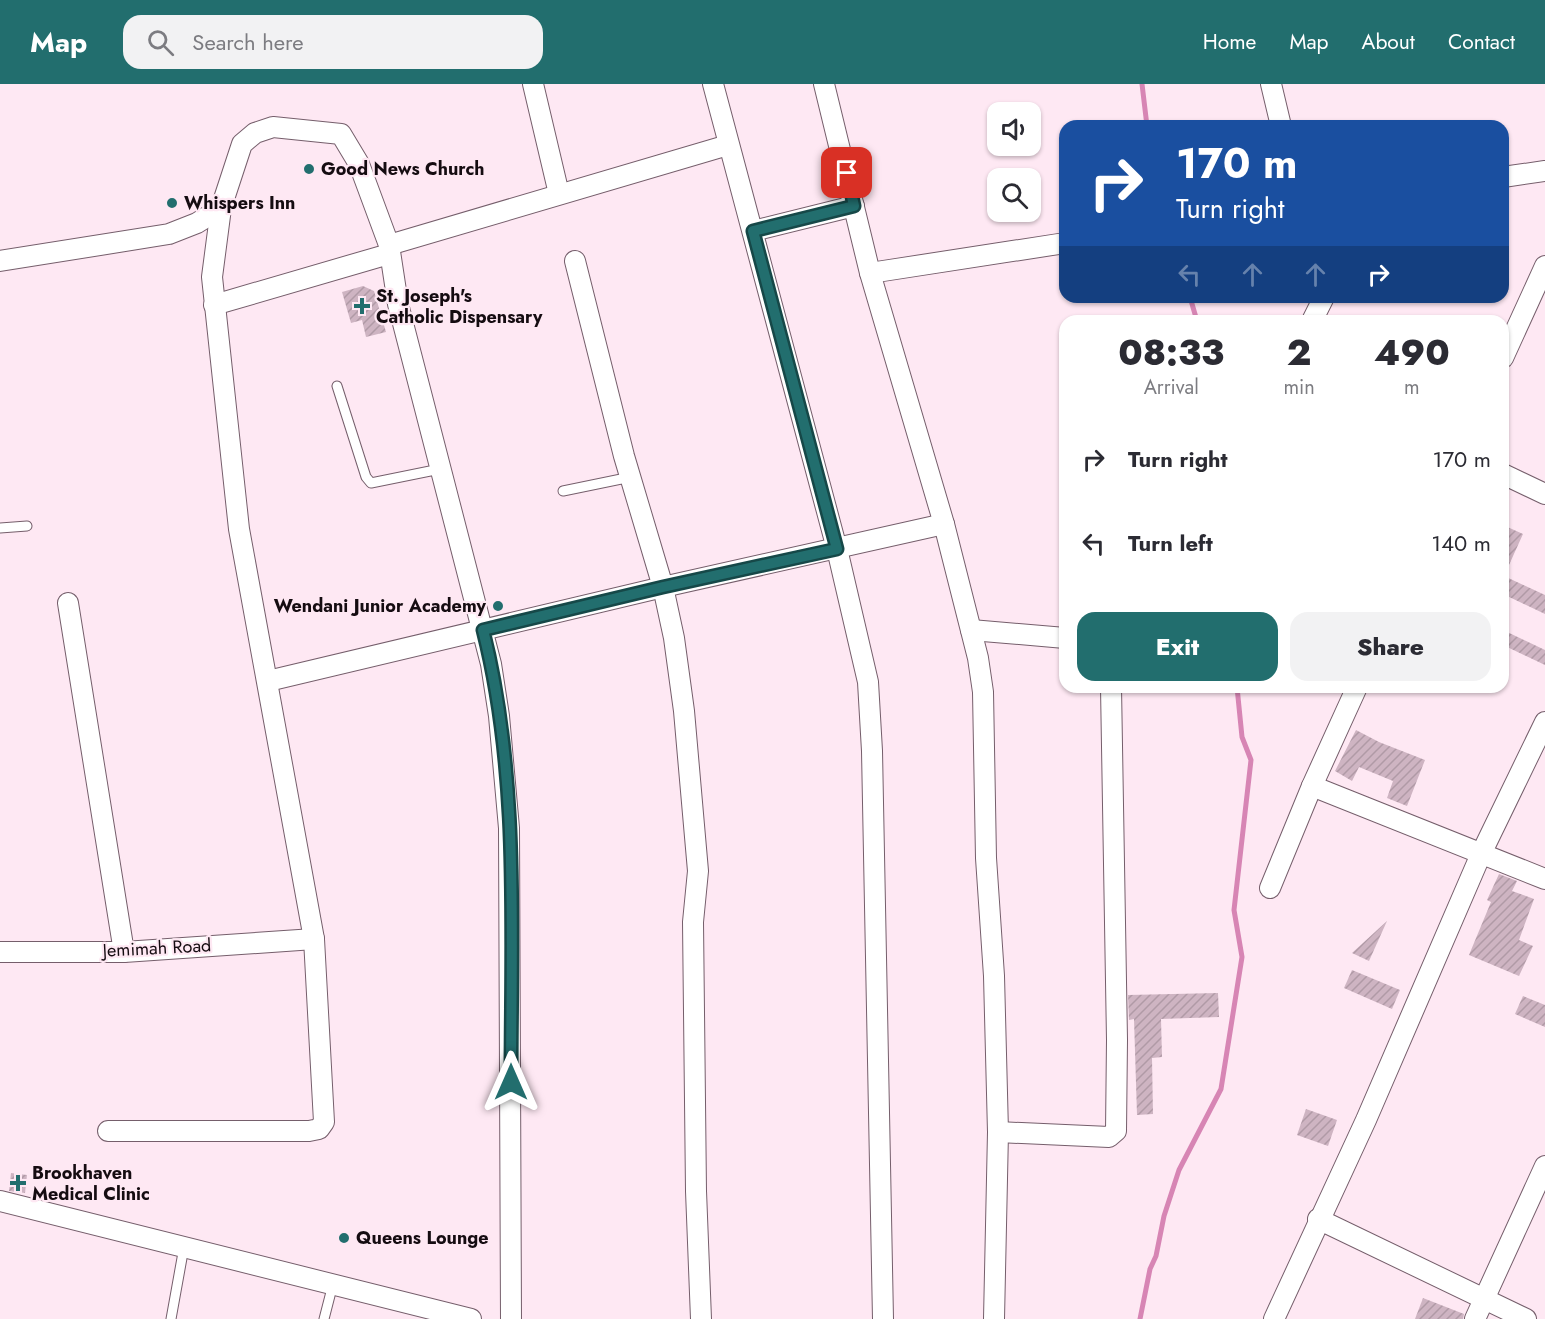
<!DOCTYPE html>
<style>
body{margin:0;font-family:Jost,sans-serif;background:#f2f2f3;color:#2b2b33;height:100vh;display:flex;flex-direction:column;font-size:22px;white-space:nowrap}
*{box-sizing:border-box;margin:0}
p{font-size:20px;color:#7c7c81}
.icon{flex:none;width:33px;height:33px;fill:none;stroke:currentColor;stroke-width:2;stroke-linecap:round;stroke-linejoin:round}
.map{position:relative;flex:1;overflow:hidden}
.sheet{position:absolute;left:1059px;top:231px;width:450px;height:378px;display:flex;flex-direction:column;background:#fff;border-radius:18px;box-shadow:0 2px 4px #0004}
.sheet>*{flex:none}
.banner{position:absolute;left:1059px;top:36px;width:450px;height:183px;border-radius:18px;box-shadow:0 2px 4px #0004;background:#1a4fa0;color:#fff;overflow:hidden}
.controls{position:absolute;left:987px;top:18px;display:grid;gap:12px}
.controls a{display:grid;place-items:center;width:54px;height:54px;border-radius:12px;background:#fff;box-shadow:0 2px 4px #0004;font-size:30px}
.pin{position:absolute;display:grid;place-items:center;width:51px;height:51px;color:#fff;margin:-26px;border-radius:12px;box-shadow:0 3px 9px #0006}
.me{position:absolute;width:66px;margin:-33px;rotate:0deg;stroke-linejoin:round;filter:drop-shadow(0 0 4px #0008)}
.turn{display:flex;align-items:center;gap:21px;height:126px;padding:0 18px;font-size:27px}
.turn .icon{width:78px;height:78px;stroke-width:2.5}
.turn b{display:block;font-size:42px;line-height:51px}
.lanes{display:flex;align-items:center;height:57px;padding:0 18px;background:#0003;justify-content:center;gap:30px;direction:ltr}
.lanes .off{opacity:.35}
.eta{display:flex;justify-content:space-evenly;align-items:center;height:102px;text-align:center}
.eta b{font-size:36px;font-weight:800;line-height:42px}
.button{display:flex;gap:12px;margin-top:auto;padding:12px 18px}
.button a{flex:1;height:69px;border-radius:18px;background:#226e6e;color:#fff;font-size:24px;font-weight:800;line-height:69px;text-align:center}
.button a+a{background:#f2f2f3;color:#2b2b33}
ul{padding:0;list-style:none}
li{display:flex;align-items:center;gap:18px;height:84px;padding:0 18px}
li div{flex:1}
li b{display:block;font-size:22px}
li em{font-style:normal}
header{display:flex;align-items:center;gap:36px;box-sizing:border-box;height:84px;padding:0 30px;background:#226e6e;color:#fff}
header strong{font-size:28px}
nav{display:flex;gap:33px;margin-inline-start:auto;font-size:21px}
.search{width:420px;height:54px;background:#f2f2f3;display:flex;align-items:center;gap:15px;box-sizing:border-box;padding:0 21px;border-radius:18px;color:#7c7c81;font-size:22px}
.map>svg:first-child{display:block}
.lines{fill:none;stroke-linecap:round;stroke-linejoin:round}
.stream{stroke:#d785b4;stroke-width:5}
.building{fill:url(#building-hatch)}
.lane-casing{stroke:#755e6b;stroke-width:11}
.street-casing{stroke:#755e6b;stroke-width:22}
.lane{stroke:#fff;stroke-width:9}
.street{stroke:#fff;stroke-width:20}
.route-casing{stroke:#164848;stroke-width:15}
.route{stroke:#226e6e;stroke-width:10}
.poi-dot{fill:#226e6e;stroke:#fee8f3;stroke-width:2}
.labels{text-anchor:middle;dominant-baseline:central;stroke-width:4.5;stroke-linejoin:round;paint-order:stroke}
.poi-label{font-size:18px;font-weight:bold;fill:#150c11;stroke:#fee8f3;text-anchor:start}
.street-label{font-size:18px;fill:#150c11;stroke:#fee8f3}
</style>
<header>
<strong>Map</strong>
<div class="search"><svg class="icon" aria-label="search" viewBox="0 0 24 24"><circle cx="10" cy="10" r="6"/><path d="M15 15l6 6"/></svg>Search here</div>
<nav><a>Home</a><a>Map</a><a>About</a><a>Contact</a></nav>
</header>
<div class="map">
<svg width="1545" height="1235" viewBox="0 0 1545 1235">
<defs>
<pattern id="building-hatch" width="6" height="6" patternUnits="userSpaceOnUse" patternTransform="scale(1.5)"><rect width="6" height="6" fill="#ceb4c2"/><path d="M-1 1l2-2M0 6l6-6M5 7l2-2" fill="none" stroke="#b09aa6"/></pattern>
</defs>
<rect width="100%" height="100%" fill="#fee8f3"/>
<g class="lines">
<g class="stream">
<polyline points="1142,0 1147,42"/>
<polyline points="1190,213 1197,237"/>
<polyline points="1140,1235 1150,1185 1156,1172 1164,1132 1179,1086 1221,1005 1242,873 1234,826 1251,676 1242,653 1237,603"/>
</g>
</g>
<g class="building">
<polygon points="363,202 374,207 386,248 366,253 362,236 351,239 342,208"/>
<polygon points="1503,441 1523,450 1504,492 1545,511 1545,530 1503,510"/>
<polygon points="1503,546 1545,566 1545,581 1503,561"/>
<polygon points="1356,646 1379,658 1425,676 1407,722 1387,714 1393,697 1359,683 1352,697 1335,687"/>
<polygon points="1499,790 1517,797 1512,807 1534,815 1519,856 1533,862 1519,892 1469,871 1491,818 1487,816"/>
<polygon points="1387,837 1369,877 1352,869"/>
<polygon points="1352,886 1400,906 1392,925 1344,904"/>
<polygon points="1218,909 1219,933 1161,935 1162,973 1152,974 1153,1030 1137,1031 1134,935 1129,936 1128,911"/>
<polygon points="1523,912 1545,921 1545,943 1515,930"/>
<polygon points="1306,1025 1337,1036 1328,1062 1297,1051"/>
<polygon points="11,1089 27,1091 25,1109 9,1107"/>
<polygon points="1423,1214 1464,1230 1463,1235 1415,1235"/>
</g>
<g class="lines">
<g class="lane-casing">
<g id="lane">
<polyline points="337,302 366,393 371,399 440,385"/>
<polyline points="563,407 631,393"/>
<polyline points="0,444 27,442"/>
<polyline points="171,1235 184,1163"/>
<polyline points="324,1235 333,1200"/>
</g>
</g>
<g class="street-casing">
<g id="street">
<polyline points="533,0 559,110"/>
<polyline points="713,0 837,465 868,598 872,667 883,1235"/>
<polyline points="824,0 870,189 944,440 978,574 983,608 986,774 994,892 998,1048 994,1235"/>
<polyline points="1271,0 1281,42"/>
<polyline points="1503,93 1545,87"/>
<polyline points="753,147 854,122"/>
<polyline points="389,161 728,61"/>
<polyline points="0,177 169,150 197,139 221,124 242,60 255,49 273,43 341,50 359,80 389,161 398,220 491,580 499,632 509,744 511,1235"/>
<polyline points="575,177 624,372 663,503 674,554 684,627 698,787 693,838 696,1107 701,1235"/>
<polyline points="870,189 1065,159"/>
<polyline points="214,221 389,170"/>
<polyline points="1312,237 1324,213"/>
<polyline points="1503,274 1545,182"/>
<polyline points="1503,390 1545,410"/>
<polyline points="68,519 124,868"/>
<polyline points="971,546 1065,554"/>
<polyline points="268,597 663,503 944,440"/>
<polyline points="1312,702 1545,795"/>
<polyline points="1270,804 1312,702 1357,603"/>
<polyline points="0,868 124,868 314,855"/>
<polyline points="108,1047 309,1047 319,1045 324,1038 314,855 239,445 212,193 221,124"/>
<polyline points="998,1048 1109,1053 1116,1047 1117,956 1111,603"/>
<polyline points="0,1117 471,1235"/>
<polyline points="1318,1135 1526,1235"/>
<polyline points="1274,1235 1366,1036 1481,770 1545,638"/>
<polyline points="1475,1235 1545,1082"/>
</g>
</g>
<use href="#lane" class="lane"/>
<use href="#street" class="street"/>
</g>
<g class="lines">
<g class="route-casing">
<path id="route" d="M511,998C511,849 520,692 483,546L663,503L837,465L753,147L854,122L847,89"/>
</g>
<use href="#route" class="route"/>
</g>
<g class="poi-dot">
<circle cx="309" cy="85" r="6"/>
<circle cx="172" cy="119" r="6"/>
<path d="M359 213h6v6h6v6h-6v6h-6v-6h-6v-6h6z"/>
<circle cx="498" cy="522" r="6"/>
<path d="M15 1090h6v6h6v6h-6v6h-6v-6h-6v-6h6z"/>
<circle cx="344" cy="1154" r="6"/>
</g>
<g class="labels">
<g class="poi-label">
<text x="321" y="85">Good News Church</text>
<text x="184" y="119">Whispers Inn</text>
<text x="376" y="212">St. Joseph's<tspan x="376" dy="21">Catholic Dispensary</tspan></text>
<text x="486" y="522" text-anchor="end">Wendani Junior Academy</text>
<text x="32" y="1089">Brookhaven<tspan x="32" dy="21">Medical Clinic</tspan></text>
<text x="356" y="1154">Queens Lounge</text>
</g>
<g class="street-label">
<text transform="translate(157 864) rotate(-3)">Jemimah Road</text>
</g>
</g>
</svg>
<div class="controls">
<a><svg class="icon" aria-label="sound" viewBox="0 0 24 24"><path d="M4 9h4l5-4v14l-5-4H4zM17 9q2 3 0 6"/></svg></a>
<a><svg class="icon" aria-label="search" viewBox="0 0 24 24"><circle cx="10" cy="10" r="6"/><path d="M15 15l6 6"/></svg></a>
</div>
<div class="pin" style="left:847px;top:89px;background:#d93025"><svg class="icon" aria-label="arrive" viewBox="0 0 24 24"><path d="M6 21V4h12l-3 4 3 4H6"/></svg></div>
<svg class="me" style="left:511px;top:998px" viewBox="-20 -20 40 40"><path d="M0-17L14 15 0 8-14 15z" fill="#226e6e" stroke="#fff" stroke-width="4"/></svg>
<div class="banner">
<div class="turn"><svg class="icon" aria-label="right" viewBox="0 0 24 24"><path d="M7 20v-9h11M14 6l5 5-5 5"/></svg><div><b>170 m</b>Turn right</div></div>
<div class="lanes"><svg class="icon off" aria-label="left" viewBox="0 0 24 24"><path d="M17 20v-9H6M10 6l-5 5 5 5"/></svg><svg class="icon off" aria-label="ahead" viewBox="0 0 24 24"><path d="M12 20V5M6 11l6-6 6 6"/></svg><svg class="icon off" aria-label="ahead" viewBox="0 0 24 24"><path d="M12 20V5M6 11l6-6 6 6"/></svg><svg class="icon" aria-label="right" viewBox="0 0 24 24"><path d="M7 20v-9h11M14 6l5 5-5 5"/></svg></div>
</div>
<section class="sheet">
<div class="eta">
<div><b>08:33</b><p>Arrival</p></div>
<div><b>2</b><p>min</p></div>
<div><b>490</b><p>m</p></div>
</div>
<ul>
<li><svg class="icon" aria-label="right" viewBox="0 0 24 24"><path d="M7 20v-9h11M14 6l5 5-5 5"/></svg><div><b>Turn right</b></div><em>170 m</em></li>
<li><svg class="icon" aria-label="left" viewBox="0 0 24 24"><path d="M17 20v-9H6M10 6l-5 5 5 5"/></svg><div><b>Turn left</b></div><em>140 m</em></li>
</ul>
<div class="button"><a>Exit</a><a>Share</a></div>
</section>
</div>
